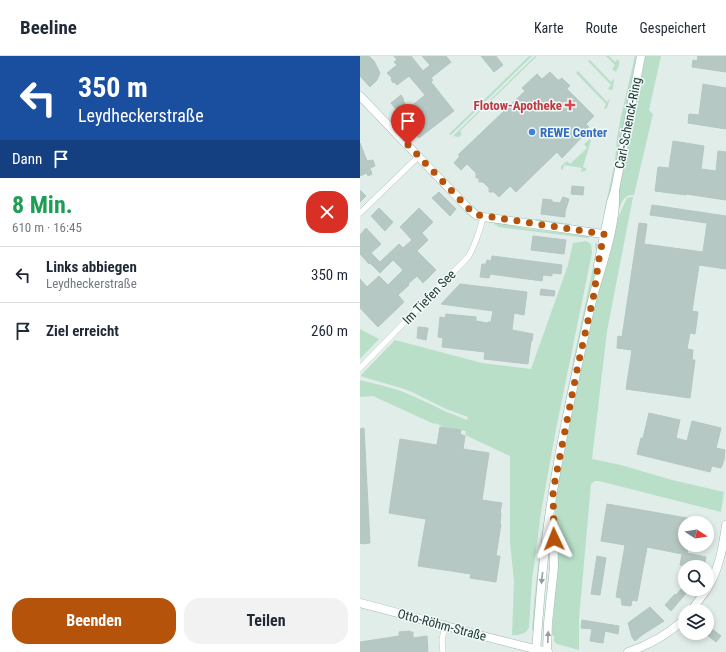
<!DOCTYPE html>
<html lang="de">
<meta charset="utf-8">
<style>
body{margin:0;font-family:"Roboto Condensed",sans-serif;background:#f2f2f3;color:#1f2937;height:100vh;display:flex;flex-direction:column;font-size:15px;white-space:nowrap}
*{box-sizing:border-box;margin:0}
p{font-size:13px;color:#747a83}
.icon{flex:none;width:22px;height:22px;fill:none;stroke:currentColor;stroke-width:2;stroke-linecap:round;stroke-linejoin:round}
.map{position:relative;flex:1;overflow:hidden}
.panel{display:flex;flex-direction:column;background:#fff;width:360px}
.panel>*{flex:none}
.top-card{background:#1a4fa0;color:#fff;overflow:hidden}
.needle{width:26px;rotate:102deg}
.controls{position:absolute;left:318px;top:460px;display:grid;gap:8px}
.controls a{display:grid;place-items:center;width:36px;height:36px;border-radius:50%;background:#fff;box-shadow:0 2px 6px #0003;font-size:20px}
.pin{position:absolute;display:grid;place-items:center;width:34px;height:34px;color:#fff;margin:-41px -17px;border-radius:50% 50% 50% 0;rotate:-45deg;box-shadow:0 0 4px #0007}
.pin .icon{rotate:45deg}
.me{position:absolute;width:44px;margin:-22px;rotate:358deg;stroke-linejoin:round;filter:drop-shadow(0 0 3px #0008)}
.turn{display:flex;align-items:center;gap:14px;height:84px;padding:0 12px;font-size:18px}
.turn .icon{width:52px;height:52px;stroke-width:2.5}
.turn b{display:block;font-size:28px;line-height:34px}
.then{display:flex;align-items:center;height:38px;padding:0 12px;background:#0003;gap:8px;font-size:15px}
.round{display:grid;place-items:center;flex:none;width:42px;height:42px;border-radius:16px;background:#f2f2f3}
.summary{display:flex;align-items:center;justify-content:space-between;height:68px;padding:0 12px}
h1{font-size:24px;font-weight:700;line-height:30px;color:#1e9e55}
.cta{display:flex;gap:8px;margin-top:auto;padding:8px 12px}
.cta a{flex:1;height:46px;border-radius:16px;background:#b45309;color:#fff;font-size:16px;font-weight:700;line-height:46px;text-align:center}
.cta a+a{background:#f2f2f3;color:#1f2937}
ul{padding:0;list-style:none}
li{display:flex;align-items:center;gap:12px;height:56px;padding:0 12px;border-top:1px solid #e0e1e3}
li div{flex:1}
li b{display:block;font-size:15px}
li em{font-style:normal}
header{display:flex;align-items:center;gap:24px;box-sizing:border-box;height:56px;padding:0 20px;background:#fff;border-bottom:1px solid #e0e1e3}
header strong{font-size:19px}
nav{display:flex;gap:22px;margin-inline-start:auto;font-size:14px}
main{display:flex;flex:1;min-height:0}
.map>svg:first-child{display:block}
.green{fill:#b9dfc9}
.building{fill:#b6c8c3;stroke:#b3c7c2}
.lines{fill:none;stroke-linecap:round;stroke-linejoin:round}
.street-casing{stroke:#a3b5b1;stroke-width:6}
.secondary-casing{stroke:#9fb9b4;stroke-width:9}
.street{stroke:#fff;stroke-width:5.5}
.secondary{stroke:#fff;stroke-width:8}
.oneway{fill:#909e9d}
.route{stroke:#b45309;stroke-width:7;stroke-dasharray:0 12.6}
.health-dot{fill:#e0444e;stroke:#f2f9f7;stroke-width:1.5}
.shop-dot{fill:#3f7fe0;stroke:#f2f9f7;stroke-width:1.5}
.labels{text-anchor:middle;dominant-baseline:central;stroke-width:3;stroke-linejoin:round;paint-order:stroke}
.health-label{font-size:13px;font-weight:bold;fill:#be3a42;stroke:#f2f9f7;text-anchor:end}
.street-label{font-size:13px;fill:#203e3b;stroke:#f2f9f7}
.shop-label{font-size:13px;font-weight:bold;fill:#366cbe;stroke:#f2f9f7;text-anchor:start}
</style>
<header>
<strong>Beeline</strong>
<nav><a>Karte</a><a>Route</a><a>Gespeichert</a></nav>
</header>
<main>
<section class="panel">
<div class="top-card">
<div class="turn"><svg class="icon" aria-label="left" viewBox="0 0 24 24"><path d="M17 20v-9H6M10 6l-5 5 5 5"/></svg><div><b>350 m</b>Leydheckerstraße</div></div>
<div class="then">Dann<svg class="icon" aria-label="arrive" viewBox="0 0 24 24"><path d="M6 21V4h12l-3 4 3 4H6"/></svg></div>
</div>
<div class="summary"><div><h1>8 Min.</h1><p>610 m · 16:45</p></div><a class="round" style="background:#d93025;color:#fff"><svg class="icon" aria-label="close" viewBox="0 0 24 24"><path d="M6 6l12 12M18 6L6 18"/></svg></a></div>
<ul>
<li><svg class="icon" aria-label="left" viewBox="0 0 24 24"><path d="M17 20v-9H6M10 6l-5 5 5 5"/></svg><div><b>Links abbiegen</b><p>Leydheckerstraße</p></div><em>350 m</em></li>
<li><svg class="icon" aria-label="arrive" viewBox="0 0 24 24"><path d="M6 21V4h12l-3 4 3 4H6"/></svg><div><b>Ziel erreicht</b></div><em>260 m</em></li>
</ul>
<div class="cta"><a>Beenden</a><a>Teilen</a></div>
</section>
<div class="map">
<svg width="366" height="596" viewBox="0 0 366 596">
<rect width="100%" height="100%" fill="#e1ede9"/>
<g class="green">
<polygon points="169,0 172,0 91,79 89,78"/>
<polygon points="175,0 177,0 100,75 102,78 99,81 93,80"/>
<path d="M246,0H249L255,6L258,3C261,7 258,12 256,16L252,13L255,9Z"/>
<polygon points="275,0 278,0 247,155 245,158 244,157 255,105 257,82 260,65"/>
<path d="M284,0H301L289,54L293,58L274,139C262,138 261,150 257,159L255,160L261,118Z"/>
<polygon points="230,4 251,26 254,23 253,32 252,34 250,34 248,32 251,29 228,5"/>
<polygon points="218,15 247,46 250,42 247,52 245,53 244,52 246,49 245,47 216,17"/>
<polygon points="230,83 231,84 223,111 227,113 225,115 221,116 222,112 204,109 203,114 201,113 201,110 207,105 210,108 227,92 224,88"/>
<polygon points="271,141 273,141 247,275 232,403 261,409 312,424 364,436 361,456 239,425 235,425 231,428 219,563 219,594 197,588 194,585 194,580 192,579 198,500 195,456 198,426 231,263 239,234 254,164 257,164 265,146 267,142"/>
<polygon points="175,163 211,168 208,169 177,165"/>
<polygon points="134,166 150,168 163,172 227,180 230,181 227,182 139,171 134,168"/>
<path d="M226,185L231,188L232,197L196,373L181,456L172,524L169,571C166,579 159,579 152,579L154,526L150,486V400L105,379L106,375L84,371L75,367L74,368L13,340L0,341V324L24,330L41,335L55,341L87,356L107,364L108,361L86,353L52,336L41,332L3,321L1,320V319L35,284L122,307L171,313L208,209L213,187Z"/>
<polygon points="236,186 239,194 239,198 197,397 196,395 213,306 236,197 236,194 235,189"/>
<polygon points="0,273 19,283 0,303"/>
<path d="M196,401L174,575L172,574V573C176,515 184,459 194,403Z"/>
</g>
<g class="building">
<polygon points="0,0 9,0 14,5 20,17 17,24 10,31 0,20"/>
<polygon points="34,0 51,0 63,15 70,9 62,0 86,0 91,6 71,22 73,24 71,26 94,55 59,82 31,47 41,39 44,44 43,45 49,52 65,39 49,20 37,29 34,26 33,27 31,23 32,22 27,17 37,9 34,6 37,4"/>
<polygon points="121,0 136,0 143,9 134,16"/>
<polygon points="338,0 366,0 366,16 332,11 333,4 337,5"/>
<polygon points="190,16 198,24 199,24 202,22 210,30 207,32 207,33 234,60 226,68 229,71 221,78 223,80 202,102 197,96 156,136 150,130 139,141 134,136 129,136 129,132 123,126 119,126 119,122 116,122 116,117 107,108 101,114 94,107 100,100 98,99 165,35 162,32 177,18 182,23"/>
<polygon points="343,28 366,32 366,73 328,67 329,58 339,59"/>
<polygon points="313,85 344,90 341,113 356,115 358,95 366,96 366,144 326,138 326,139 295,135 298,111 309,112"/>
<polygon points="0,87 7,105 13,104 15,110 10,112 12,118 8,120 7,117 0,120"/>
<polygon points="212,130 224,131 223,139 211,138"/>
<polygon points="0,134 6,140 0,146"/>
<polygon points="79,136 96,153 90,160 72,142"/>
<polygon points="203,141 209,143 205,156 205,161 181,158 183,143 192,144 192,146 200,147"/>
<polygon points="292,149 366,160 366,213 339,209 332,255 338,256 335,278 330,277 327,293 333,294 332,304 335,304 330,342 266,333 272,294 257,292 258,280 262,281 279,167 287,168 284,188 343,196 347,167 290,159"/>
<polygon points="19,152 33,166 25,175 11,160"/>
<polygon points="59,152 73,166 62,177 68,184 57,195 76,214 63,227 57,220 48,228 49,229 38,239 44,246 18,271 0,252 0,223 7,231 19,220 28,229 43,214 33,204 20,217 10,207 9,208 0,198 0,179 6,172 21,188 11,197 20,206 39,188 43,192 52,184 40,171"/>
<polygon points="173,180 206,184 204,198 171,194"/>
<polygon points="132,200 202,209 201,218 192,217 192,220 183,219 182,225 130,218 129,222 120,221 122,208 126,208 127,204 131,205"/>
<polygon points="100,228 167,236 164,259 154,257 152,274 173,278 172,285 171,285 168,308 124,303 125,296 82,291 83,282 78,281 80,261 85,262 86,258 116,261 116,265 128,267 128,266 131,266 133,255 81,248"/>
<polygon points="181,233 195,235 194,240 180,239"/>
<polygon points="58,271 68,272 66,284 57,282"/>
<polygon points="289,357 320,364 316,382 327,385 332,365 361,372 356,392 365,394 364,404 361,412 352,410 350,416 277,398 281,382 283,382"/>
<polygon points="80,371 101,374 100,378 105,380 103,393 129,397 122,444 142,447 140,457 141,457 140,468 141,468 136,500 140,500 136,526 110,522 111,518 58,510 66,463 29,457 40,383 77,389"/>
<polygon points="4,372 10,487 3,488 0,487 0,373"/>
<polygon points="247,448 333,463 332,467 325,467 325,489 329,489 327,497 346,501 344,511 334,511 320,509 322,498 287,491 277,545 272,544 271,550 262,549 261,542 256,541 265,489 241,485"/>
<polygon points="237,500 246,502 240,539 231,538"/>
<polygon points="322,532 327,536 311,555 305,549 315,538 316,539"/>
<polygon points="290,551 304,565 282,579 275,585 272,581 268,567"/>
<polygon points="222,564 259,570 258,578 245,575 243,587 230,585 232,573 221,572"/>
<polygon points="347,569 361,580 356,586 347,579"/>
<polygon points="50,575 50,576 53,576 53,582 67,580 68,596 0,596 0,586 39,580 39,576"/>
</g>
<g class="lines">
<g class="street-casing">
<g id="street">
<polyline points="0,157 59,100"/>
<path d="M0,312L108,201C114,192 121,171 123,161"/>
<polyline points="83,596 82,584 85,569"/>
</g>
</g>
<g class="secondary-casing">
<g id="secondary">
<polyline points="0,40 109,153 116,159 123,161 250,179"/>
<polyline points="238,209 251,146 255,134 281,0"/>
<path d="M347,533C359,514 363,491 366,469"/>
<path d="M0,547C63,563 125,582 188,596"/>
<polyline points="331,555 347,533"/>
<path d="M176,596C179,554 182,511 188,469C196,409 209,350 222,290C226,273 229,255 234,237C243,206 257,167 255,134"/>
<polyline points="187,596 188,567 194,511 193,463"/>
<path d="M268,596C290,589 308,578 325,563"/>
</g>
</g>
<use href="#street" class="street"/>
<use href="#secondary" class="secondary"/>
</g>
<defs><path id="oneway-solid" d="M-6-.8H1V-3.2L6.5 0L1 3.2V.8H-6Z"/></defs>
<g class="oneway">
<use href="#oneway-solid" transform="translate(182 522) rotate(96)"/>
<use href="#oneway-solid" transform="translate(188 581) rotate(-88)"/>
</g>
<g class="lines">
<polyline class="route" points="48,89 109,153 118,159 244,178 239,203 234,238 218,309 193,435 194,483"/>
</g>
<path class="health-dot" d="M208 43h4v4h4v4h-4v4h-4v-4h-4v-4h4z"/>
<circle class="shop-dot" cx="172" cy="76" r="4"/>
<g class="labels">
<g class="health-label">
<text x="202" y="49">Flotow-Apotheke</text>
</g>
<g class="street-label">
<text transform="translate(268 67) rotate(-79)">Carl-Schenck-Ring</text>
<text transform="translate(69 241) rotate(-46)">Im Tiefen See</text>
<text transform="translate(82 569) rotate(15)">Otto-Röhm-Straße</text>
</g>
<g class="shop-label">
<text x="180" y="76">REWE Center</text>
</g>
</g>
</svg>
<div class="controls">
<a><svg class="needle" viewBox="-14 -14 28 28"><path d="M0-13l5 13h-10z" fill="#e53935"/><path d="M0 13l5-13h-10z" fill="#747a83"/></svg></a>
<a><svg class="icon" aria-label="search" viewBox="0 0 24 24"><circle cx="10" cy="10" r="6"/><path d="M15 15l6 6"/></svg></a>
<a><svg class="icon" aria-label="layers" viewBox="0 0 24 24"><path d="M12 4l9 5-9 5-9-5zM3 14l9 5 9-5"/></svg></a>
</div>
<div class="pin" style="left:48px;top:89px;background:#d93025"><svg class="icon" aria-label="arrive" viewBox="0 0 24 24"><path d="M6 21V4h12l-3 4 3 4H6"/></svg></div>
<svg class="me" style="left:194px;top:483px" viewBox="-20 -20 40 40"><path d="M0-17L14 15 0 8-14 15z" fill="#b45309" stroke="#fff" stroke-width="4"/></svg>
</div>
</main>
